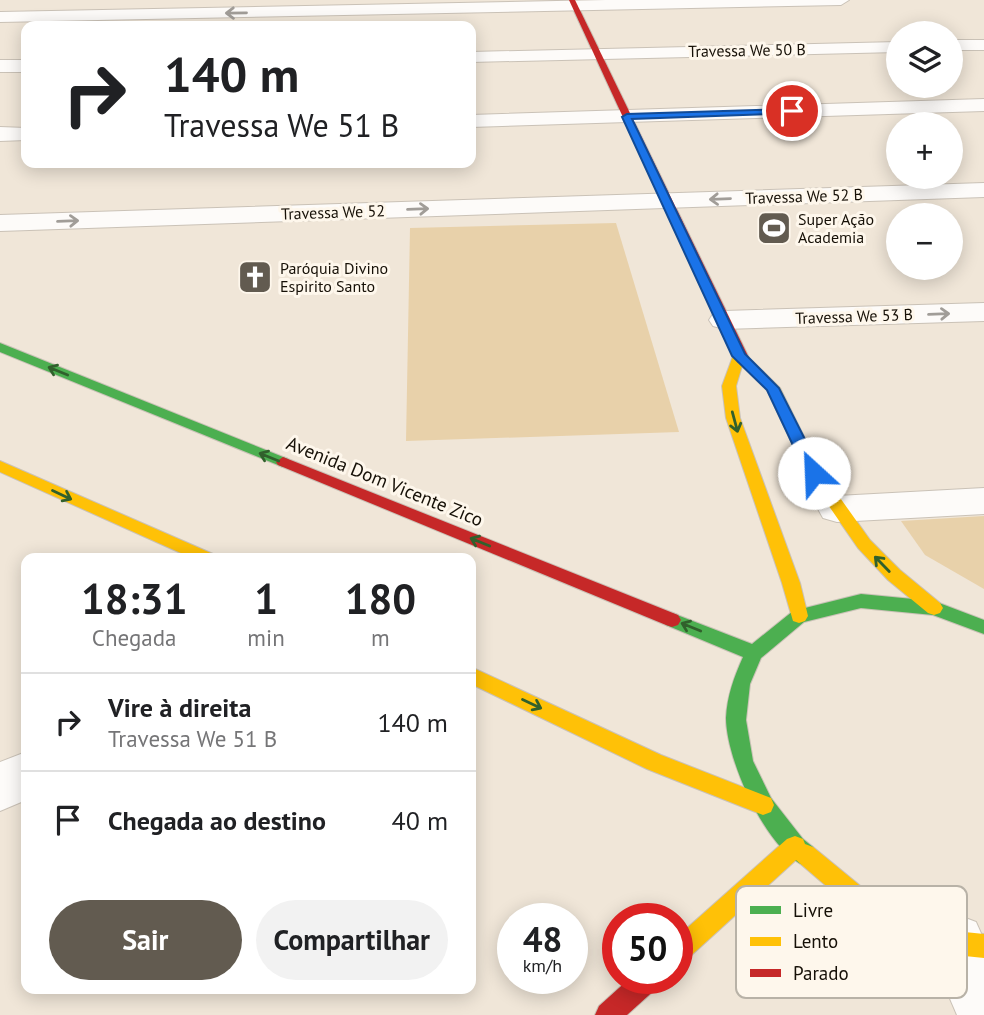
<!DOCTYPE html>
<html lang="pt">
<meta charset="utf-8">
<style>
body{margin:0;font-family:"PT Sans",sans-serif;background:#f2f2f2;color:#202124;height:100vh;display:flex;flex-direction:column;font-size:26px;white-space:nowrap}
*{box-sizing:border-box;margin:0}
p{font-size:23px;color:#757577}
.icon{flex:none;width:38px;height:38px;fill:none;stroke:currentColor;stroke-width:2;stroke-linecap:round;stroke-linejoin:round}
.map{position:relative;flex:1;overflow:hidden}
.drawer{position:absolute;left:21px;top:553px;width:455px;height:441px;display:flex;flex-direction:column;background:#fff;border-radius:14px;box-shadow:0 4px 18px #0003}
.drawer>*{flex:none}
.hud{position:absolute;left:21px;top:21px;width:455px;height:147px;border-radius:14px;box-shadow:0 4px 18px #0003;background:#fff;color:#202124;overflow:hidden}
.tools{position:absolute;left:886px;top:21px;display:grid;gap:14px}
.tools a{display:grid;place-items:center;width:77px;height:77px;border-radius:50%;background:#fff;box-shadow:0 4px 18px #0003;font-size:35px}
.speed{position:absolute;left:497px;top:903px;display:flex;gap:14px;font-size:35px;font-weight:700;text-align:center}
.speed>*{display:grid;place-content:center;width:91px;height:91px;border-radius:50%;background:#fff;box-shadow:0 4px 18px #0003;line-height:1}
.speed small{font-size:18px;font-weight:400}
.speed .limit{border:10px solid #d22;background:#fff;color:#111}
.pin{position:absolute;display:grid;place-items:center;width:60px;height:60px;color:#fff;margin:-30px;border:4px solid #fff;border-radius:50%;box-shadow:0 2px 7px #0007}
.me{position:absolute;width:77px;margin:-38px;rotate:335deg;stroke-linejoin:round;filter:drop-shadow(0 0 5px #0008)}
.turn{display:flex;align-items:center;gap:24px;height:147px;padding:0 28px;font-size:32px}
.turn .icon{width:91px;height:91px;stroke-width:2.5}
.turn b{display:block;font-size:49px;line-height:60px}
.eta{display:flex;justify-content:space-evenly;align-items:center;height:119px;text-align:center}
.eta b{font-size:42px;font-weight:700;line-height:49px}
.action{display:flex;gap:14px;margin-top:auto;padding:14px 28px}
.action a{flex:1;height:80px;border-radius:42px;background:#625b50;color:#fff;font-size:28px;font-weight:700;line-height:80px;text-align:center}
.action a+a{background:#f2f2f2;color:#202124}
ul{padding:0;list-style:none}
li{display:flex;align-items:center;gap:21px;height:98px;padding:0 28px;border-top:2px solid #e0e0e0}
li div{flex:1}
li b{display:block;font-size:26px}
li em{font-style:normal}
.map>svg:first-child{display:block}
.green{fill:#e8d1aa}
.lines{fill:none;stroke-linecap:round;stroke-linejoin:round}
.street-casing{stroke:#cac2b7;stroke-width:2}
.fast-casing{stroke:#cac2b7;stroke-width:2}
.slow-casing{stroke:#cac2b7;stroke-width:2}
.jam-casing{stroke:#cac2b7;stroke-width:2}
.street{fill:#fdfbf9;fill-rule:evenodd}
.fast{fill:#4caf50;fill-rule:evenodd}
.slow{fill:#ffc107;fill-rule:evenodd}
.jam{fill:#c62828;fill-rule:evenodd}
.oneway{stroke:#a19d98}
.oneway2{stroke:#31602c}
.route{fill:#1a73e8;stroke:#114b97;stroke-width:2}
.labels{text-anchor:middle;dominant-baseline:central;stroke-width:6;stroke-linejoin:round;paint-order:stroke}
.far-street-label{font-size:16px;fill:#161007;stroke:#fef7ec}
.far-poi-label{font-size:16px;fill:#161007;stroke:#fef7ec;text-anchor:start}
.street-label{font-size:19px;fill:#161007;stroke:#fef7ec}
.key{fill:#fef7ec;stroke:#b8b2a7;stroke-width:2}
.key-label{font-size:19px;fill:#161007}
</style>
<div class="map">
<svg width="984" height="1015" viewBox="0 0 984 1015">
<rect width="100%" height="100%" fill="#f0e6d8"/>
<g class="green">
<polygon points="616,223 679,432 406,441 410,228"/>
<polygon points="984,516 984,589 925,555 901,521"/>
</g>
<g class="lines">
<g class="street-casing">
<g id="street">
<polygon points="606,0 849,0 841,5 0,22 0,12"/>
<rect x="950" y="40" width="34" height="10"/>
<polygon points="898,42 898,52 471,62 471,52"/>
<rect x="0" y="60" width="26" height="12"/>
<polygon points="984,99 984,111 471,127 471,115"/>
<polygon points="0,127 26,128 26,140 0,141"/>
<polygon points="984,183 984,197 0,231 0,215"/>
<polygon points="984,303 984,321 724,329 713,326 709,320 713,314 724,311"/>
<polygon points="984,488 984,514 837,522 823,518 818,509 823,500 837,496"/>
<polygon points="26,752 26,800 0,811 0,762"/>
<polygon points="955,914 976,922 984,940 984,1015 957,1015 926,943 934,922"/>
</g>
</g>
<g class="fast-casing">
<g id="fast">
<polygon points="0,343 288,459 290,462 283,467 278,465 0,352"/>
<path d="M861,594L934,601L984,620V634L933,615L861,608L804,622L761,658L750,684L746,720L753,761L771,798L803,839L813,847L816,855L813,863L805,866C766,850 726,759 726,718C727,696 734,677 743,657L666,625L663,620L666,615L672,613L752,644L793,611Z"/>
</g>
</g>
<g class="slow-casing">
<g id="slow">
<polygon points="739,352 744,353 780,388 821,471 870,540 900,570 940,603 943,608 940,613 934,615 928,613 888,580 858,548 806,473 767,390 742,366 736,386 740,418 800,583 808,616 805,621 799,623 793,621 782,583 726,418 722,386 733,356"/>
<polygon points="0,461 213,554 215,558 192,558 0,472"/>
<polygon points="471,667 661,755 771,798 774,805 771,812 763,815 647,769 471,684"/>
<polygon points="795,836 803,839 805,844 813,847 875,898 955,931 984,934 984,958 955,955 859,914 796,860 685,961 677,965 677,937 787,839"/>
</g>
</g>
<g class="jam-casing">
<g id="jam">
<polygon points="569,0 575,0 750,360 748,363 738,363 733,356"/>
<polygon points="283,457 678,615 681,620 678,625 672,627 666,625 278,465 276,462"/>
<polygon points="630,978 661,978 658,987 627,1015 595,1015 599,1006"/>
</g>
</g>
<use href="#street" class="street"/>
<use href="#fast" class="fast"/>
<use href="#slow" class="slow"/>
<use href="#jam" class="jam"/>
</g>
<defs><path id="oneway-shaft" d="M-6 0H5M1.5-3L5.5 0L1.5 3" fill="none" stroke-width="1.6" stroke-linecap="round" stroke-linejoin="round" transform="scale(1.75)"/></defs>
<g class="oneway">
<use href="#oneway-shaft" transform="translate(236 13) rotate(179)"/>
<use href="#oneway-shaft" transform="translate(720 199) rotate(178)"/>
<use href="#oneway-shaft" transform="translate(418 209) rotate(-2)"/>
<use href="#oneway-shaft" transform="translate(68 221) rotate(-2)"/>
<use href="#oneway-shaft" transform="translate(939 314) rotate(-2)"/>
</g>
<g class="oneway2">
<use href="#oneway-shaft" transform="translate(58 371) rotate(-158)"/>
<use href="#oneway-shaft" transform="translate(735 422) rotate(75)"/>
<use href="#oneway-shaft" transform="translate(269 457) rotate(-158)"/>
<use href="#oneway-shaft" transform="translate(62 495) rotate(25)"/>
<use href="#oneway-shaft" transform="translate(480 542) rotate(-158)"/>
<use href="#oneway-shaft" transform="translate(882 564) rotate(-134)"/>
<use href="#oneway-shaft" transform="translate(691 627) rotate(-158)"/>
<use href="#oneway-shaft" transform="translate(532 704) rotate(25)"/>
</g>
<polygon class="route" points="792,109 795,113 632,119 745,354 779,388 822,473 814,478 806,473 767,390 732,356 622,117 627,114"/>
<defs>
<g id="stadium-square" transform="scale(1.75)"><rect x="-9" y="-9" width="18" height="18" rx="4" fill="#625b50" stroke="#fef7ec"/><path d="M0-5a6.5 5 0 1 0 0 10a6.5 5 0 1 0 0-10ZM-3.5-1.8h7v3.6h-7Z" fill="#fff"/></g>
<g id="church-square" transform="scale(1.75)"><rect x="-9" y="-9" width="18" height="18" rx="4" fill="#625b50" stroke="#fef7ec"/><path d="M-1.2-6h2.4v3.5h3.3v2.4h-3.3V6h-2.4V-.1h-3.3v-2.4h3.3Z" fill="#fff"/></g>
</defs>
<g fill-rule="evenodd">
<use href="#stadium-square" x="774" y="228"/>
<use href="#church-square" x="255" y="277"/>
</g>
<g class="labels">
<g class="far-street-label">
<text transform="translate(747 50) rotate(-1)">Travessa We 50 B</text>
<text transform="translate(804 196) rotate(-2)">Travessa We 52 B</text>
<text transform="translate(333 212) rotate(-2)">Travessa We 52</text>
<text transform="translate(854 316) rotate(-2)">Travessa We 53 B</text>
</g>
<g class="far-poi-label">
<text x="798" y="219">Super Ação<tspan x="798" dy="18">Academia</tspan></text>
<text x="280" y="268">Paróquia Divino<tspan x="280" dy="18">Espirito Santo</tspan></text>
</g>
<g class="street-label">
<text transform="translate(385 481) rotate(22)">Avenida Dom Vicente Zico</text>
</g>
</g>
<rect x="736" y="886" width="231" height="112" rx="10" class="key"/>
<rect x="750" y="906" width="31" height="8" fill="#4caf50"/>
<rect x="750" y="937" width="31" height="9" fill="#ffc107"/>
<rect x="750" y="969" width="31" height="8" fill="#c62828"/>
<g class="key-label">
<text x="793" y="917">Livre</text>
<text x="793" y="948">Lento</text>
<text x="793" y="980">Parado</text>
</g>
</svg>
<div class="tools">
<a><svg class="icon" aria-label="layers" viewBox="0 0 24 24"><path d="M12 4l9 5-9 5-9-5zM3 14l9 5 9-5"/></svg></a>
<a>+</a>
<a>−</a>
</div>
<div class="speed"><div>48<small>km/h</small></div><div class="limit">50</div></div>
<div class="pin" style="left:792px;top:111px;background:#d93025"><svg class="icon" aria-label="arrive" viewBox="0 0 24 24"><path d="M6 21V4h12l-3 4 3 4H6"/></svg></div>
<svg class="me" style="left:814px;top:473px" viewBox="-20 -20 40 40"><circle r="19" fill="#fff"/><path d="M0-13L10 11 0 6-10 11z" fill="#1a73e8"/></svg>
<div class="hud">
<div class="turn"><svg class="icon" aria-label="right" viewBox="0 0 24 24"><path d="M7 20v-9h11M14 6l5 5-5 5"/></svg><div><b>140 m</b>Travessa We 51 B</div></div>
</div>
<section class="drawer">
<div class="eta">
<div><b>18:31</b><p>Chegada</p></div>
<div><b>1</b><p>min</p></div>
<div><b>180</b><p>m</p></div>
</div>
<ul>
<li><svg class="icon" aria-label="right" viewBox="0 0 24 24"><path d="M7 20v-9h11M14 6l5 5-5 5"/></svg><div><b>Vire à direita</b><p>Travessa We 51 B</p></div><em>140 m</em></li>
<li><svg class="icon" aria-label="arrive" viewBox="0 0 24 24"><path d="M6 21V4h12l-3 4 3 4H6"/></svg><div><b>Chegada ao destino</b></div><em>40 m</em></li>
</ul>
<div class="action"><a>Sair</a><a>Compartilhar</a></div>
</section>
</div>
